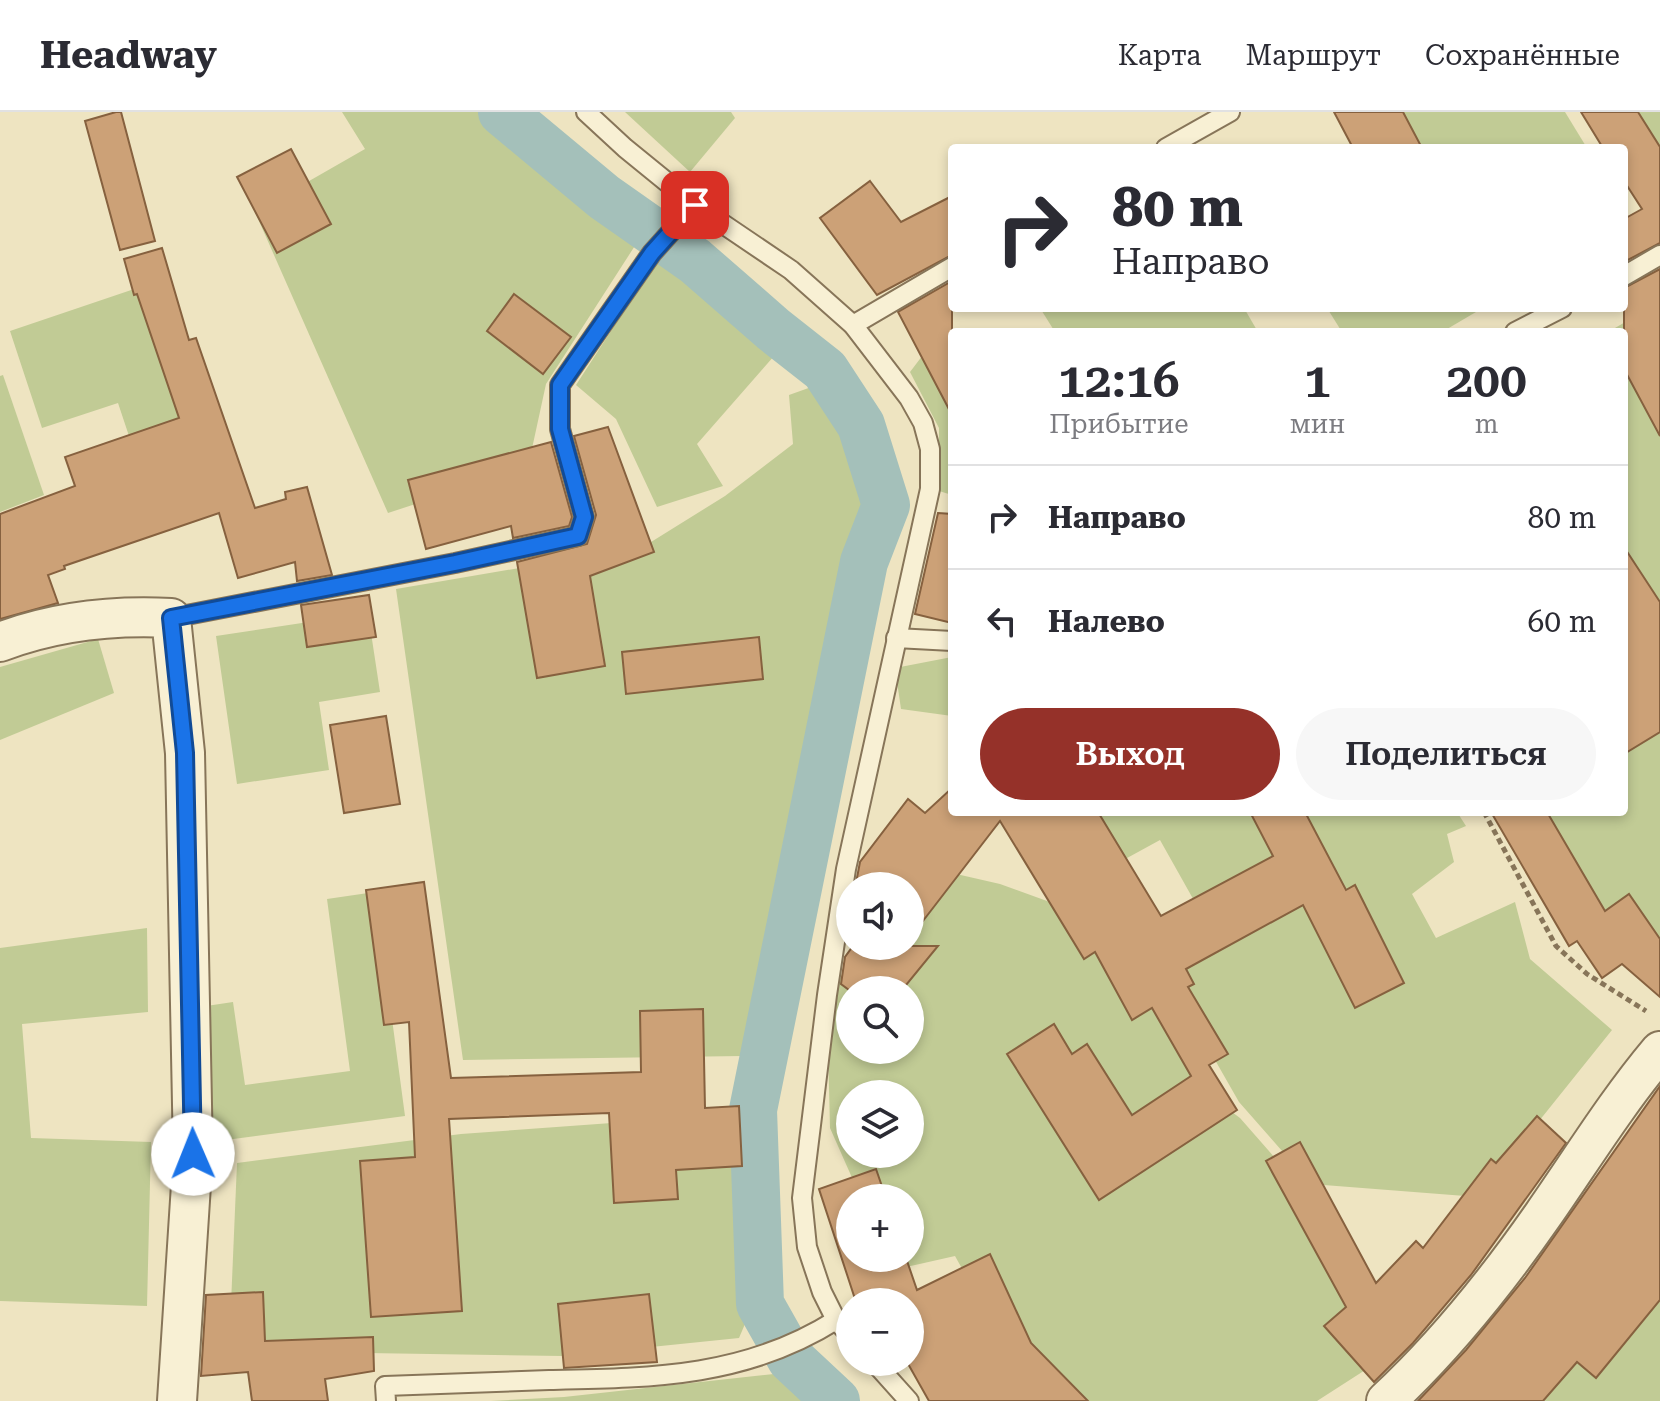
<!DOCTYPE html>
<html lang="ru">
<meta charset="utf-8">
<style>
body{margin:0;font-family:"Roboto Serif",serif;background:#f7f7f7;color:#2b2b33;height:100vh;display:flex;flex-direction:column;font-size:30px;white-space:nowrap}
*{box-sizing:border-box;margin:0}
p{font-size:26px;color:#7c7c81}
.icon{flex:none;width:44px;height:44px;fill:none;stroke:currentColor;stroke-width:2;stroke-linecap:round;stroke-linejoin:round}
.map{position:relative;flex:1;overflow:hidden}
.details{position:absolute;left:948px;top:216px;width:680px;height:488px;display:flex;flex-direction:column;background:#fff;border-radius:8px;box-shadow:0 4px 12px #0003}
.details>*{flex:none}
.hud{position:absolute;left:948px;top:32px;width:680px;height:168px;border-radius:8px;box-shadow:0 4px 12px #0003;background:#fff;color:#2b2b33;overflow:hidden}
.tools{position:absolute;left:836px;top:760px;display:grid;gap:16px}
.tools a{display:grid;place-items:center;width:88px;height:88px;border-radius:50%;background:#fff;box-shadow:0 4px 12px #0003;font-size:40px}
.pin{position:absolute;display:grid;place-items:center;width:68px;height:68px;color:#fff;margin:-34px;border-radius:16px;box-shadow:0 4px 12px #0006}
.me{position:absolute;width:88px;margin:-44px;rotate:359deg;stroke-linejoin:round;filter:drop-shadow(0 0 6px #0008)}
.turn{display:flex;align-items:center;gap:28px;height:168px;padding:0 32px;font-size:36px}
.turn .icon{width:104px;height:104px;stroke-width:2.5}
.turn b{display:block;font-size:56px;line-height:68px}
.eta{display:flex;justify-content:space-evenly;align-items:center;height:136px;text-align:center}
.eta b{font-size:48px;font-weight:600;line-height:56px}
.action{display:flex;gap:16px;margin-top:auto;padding:16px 32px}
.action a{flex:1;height:92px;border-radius:48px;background:#953129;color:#fff;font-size:32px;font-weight:600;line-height:92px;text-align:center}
.action a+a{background:#f7f7f7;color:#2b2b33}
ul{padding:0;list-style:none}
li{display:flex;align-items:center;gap:24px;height:104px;padding:0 32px;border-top:2px solid #e1e1e2}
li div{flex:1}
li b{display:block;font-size:30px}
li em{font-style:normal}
header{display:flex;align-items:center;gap:48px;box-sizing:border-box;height:112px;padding:0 40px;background:#fff;border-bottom:2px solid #e1e1e2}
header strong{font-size:38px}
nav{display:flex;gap:44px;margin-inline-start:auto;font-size:28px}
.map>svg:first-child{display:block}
.green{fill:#c1cb95;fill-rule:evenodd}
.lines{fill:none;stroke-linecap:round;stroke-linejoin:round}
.canal{stroke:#a4c0ba;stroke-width:48}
.building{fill:#cca177;stroke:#86613f;stroke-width:2}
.lane-casing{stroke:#877559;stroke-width:22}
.street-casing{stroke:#877559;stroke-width:42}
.path{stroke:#877559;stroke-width:5;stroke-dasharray:6 4;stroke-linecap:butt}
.lane{stroke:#f8f0d4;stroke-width:18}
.street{stroke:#f8f0d4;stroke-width:38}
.route-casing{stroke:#114b97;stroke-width:20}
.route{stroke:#1a73e8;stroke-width:14}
</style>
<header>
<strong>Headway</strong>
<nav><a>Карта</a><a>Маршрут</a><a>Сохранённые</a></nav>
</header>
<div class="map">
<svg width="1660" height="1289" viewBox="0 0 1660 1289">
<rect width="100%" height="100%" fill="#eee4c1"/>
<g class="green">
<polygon points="342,0 487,0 517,34 638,129 546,272 528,355 388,401 255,100 365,37"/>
<polygon points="625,0 731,0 735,6 690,60"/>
<polygon points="1390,0 1565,0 1587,36 1411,36"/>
<polygon points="1605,0 1660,0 1660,84"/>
<polygon points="668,141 781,236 697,332 723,374 657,395 616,307 576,273 657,148"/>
<polygon points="149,172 223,392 159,414 118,291 42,316 10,219"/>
<polygon points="1660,190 1660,502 1624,470 1624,220 1608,220"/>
<polygon points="1040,196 1244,196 1258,220 1055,220"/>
<polygon points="1327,196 1474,196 1476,200 1442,220 1342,220"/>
<polygon points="945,214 961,220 952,220 952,383 939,379 939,316 910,260"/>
<polygon points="3,263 44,383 0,400 0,264"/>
<polygon points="817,273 830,277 854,314 878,390 858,447 771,864 742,944 463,948 396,477 643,435 725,384 793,332 789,283"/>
<polygon points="368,501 380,580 319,590 329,658 237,672 216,524"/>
<polygon points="98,527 114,581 0,628 0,555"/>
<polygon points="952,545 952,604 901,597 895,556"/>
<polygon points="1660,615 1660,830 1615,823 1529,700 1624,700 1624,633"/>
<polygon points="1076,700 1259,700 1297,769 1210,817 1160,728 1107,757"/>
<polygon points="1285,700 1457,700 1466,714 1447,722 1454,750 1412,782 1436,826 1515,790 1530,847 1612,918 1478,1085 1311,1072 1239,990 1167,864 1324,769"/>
<path d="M917,753L1000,772L1080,801L1145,857L1228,997L1240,1006L1303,1078L1373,1253L1317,1289H1061L998,1221L955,1144L893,1158L888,1146H910V1086H861L830,1016L827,893L845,856L910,834V774ZM850,878H910V938H850ZM850,982H910V1042H850Z"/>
<polygon points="375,780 405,1004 211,1030 193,896 233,890 245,973 350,959 327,787"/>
<polygon points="147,816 148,900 22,912 31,1026 151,1030 147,1194 0,1189 0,836"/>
<polygon points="736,1002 747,1085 753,1193 739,1226 563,1244 229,1239 237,1051 461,1022"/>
<polygon points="1660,1050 1660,1289 1491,1289"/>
<polygon points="774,1262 807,1289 491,1289 564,1285"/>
</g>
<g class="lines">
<polyline class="canal" points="502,0 604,85 695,149 773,217 825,258 861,313 886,393 864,450 753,998 760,1192 791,1247 836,1289"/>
</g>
<g class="building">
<polygon points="116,0 121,0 155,129 120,138 85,9"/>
<polygon points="1334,0 1403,0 1422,36 1353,36"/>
<polygon points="1581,0 1638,0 1660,35 1660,131 1624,150 1624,107 1642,97 1624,69 1624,36 1603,36"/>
<polygon points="291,37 331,112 277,141 237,65"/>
<polygon points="870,69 901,110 952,84 952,143 877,183 820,106"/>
<polygon points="162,136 189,228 196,226 255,396 286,387 285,380 307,375 332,463 297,469 295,450 238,466 219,401 64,454 65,457 48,463 58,491 0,507 0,402 75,374 65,345 179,306 137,182 134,183 124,147"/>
<polygon points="1660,157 1660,324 1624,257 1624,176"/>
<polygon points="952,169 952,303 898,200"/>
<polygon points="514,182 571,225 543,262 487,219"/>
<polygon points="608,315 654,440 590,464 605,554 537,566 517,450 587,432 596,403 574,324"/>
<polygon points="551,330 572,405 569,414 513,426 511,414 426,437 408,368"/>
<polygon points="938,401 952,402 952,511 915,502"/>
<polygon points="1624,435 1660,490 1660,620 1624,642"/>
<polygon points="369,483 376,525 307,535 301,493"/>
<polygon points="759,525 763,567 626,582 622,540"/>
<polygon points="386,604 400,692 344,701 330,613"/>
<polygon points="952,676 952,700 1098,700 1161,804 1273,744 1250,700 1305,700 1346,778 1355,773 1404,871 1355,896 1303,793 1186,857 1194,872 1188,875 1228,942 1209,953 1237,998 1099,1088 1007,942 1054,912 1072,942 1087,932 1132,1003 1191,964 1152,896 1132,908 1095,840 1084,847 1000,709 916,818 910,814 910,774 859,774 856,771 860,750 908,687 925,701"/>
<polygon points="1491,700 1547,700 1605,799 1629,782 1660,827 1660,885 1622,852 1602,866 1577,829 1569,834"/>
<polygon points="424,770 451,966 641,960 640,899 703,897 705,996 739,994 742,1054 676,1058 678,1087 614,1091 609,1001 449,1007 462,1199 371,1205 360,1049 415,1045 409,910 384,913 366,778"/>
<polygon points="853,834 938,834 902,878 849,878 841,872 845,845"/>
<polygon points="1660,974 1660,1188 1596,1266 1577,1250 1543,1289 1418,1289 1466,1238 1525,1166"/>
<polygon points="1537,1004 1566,1031 1471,1163 1413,1231 1374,1270 1324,1214 1346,1195 1266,1049 1300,1030 1376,1171 1416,1129 1423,1136 1491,1047 1496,1051"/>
<polygon points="876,1057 886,1086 850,1086 850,1146 906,1146 917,1178 990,1142 1031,1231 1088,1289 929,1289 907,1250 910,1250 910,1190 856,1190 819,1077"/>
<polygon points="263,1180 265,1229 373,1225 374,1259 325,1267 328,1289 252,1289 248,1260 201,1264 206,1183"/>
<polygon points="649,1182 657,1250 564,1256 558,1192"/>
</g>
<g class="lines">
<g class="lane-casing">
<g id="lane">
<polyline points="586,0 625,36 695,93 791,158 853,213 909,286 923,311 930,337 930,377 846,757 827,883 802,1086 807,1135 822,1180 836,1208 850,1223"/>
<polyline points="1166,36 1230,0"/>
<polyline points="1624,164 1660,143"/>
<polyline points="853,213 952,155"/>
<polyline points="1515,220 1562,196"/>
<polyline points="171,506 455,451 578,424 584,405 560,317 560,273 652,141 695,93"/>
<polyline points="896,526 952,529"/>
<polyline points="874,1250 909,1289"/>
<path d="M386,1289L385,1274C440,1272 495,1270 549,1268C653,1266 746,1265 836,1208"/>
</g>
</g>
<g class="street-casing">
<g id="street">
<path d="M0,530C55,509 112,503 171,506L185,641L193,1042L177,1289"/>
<path d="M1386,1289C1445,1234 1497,1169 1543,1103C1582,1047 1617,990 1660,939"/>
</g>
</g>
<polyline class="path" points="1484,700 1556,834 1587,862 1646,899"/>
<use href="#lane" class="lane"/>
<use href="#street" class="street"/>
</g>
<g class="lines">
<g class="route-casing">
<polyline id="route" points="193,1042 185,641 171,506 455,451 578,424 584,405 560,317 560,273 652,141 695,93"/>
</g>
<use href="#route" class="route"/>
</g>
</svg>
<div class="tools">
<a><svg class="icon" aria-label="sound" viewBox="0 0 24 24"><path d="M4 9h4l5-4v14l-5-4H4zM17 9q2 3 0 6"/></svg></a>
<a><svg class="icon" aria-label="search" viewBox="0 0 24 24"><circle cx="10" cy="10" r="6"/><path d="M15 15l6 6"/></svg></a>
<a><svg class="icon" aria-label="layers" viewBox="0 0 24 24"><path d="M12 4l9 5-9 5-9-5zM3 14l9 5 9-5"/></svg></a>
<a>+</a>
<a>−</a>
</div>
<div class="pin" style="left:695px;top:93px;background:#d93025"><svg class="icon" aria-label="arrive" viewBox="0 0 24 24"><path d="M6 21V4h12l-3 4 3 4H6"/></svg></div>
<svg class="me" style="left:193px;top:1042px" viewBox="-20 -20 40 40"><circle r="19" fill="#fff"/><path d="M0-13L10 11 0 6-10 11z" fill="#1a73e8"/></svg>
<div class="hud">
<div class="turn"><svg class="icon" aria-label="right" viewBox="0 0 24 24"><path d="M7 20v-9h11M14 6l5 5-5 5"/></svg><div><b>80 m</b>Направо</div></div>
</div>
<section class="details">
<div class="eta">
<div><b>12:16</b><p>Прибытие</p></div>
<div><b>1</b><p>мин</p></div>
<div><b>200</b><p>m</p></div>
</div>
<ul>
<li><svg class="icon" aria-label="right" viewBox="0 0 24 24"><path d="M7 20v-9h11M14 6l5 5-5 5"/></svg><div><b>Направо</b></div><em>80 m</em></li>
<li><svg class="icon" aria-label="left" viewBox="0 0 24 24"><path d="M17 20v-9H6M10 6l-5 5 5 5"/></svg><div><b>Налево</b></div><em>60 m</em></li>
</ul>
<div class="action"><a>Выход</a><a>Поделиться</a></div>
</section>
</div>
